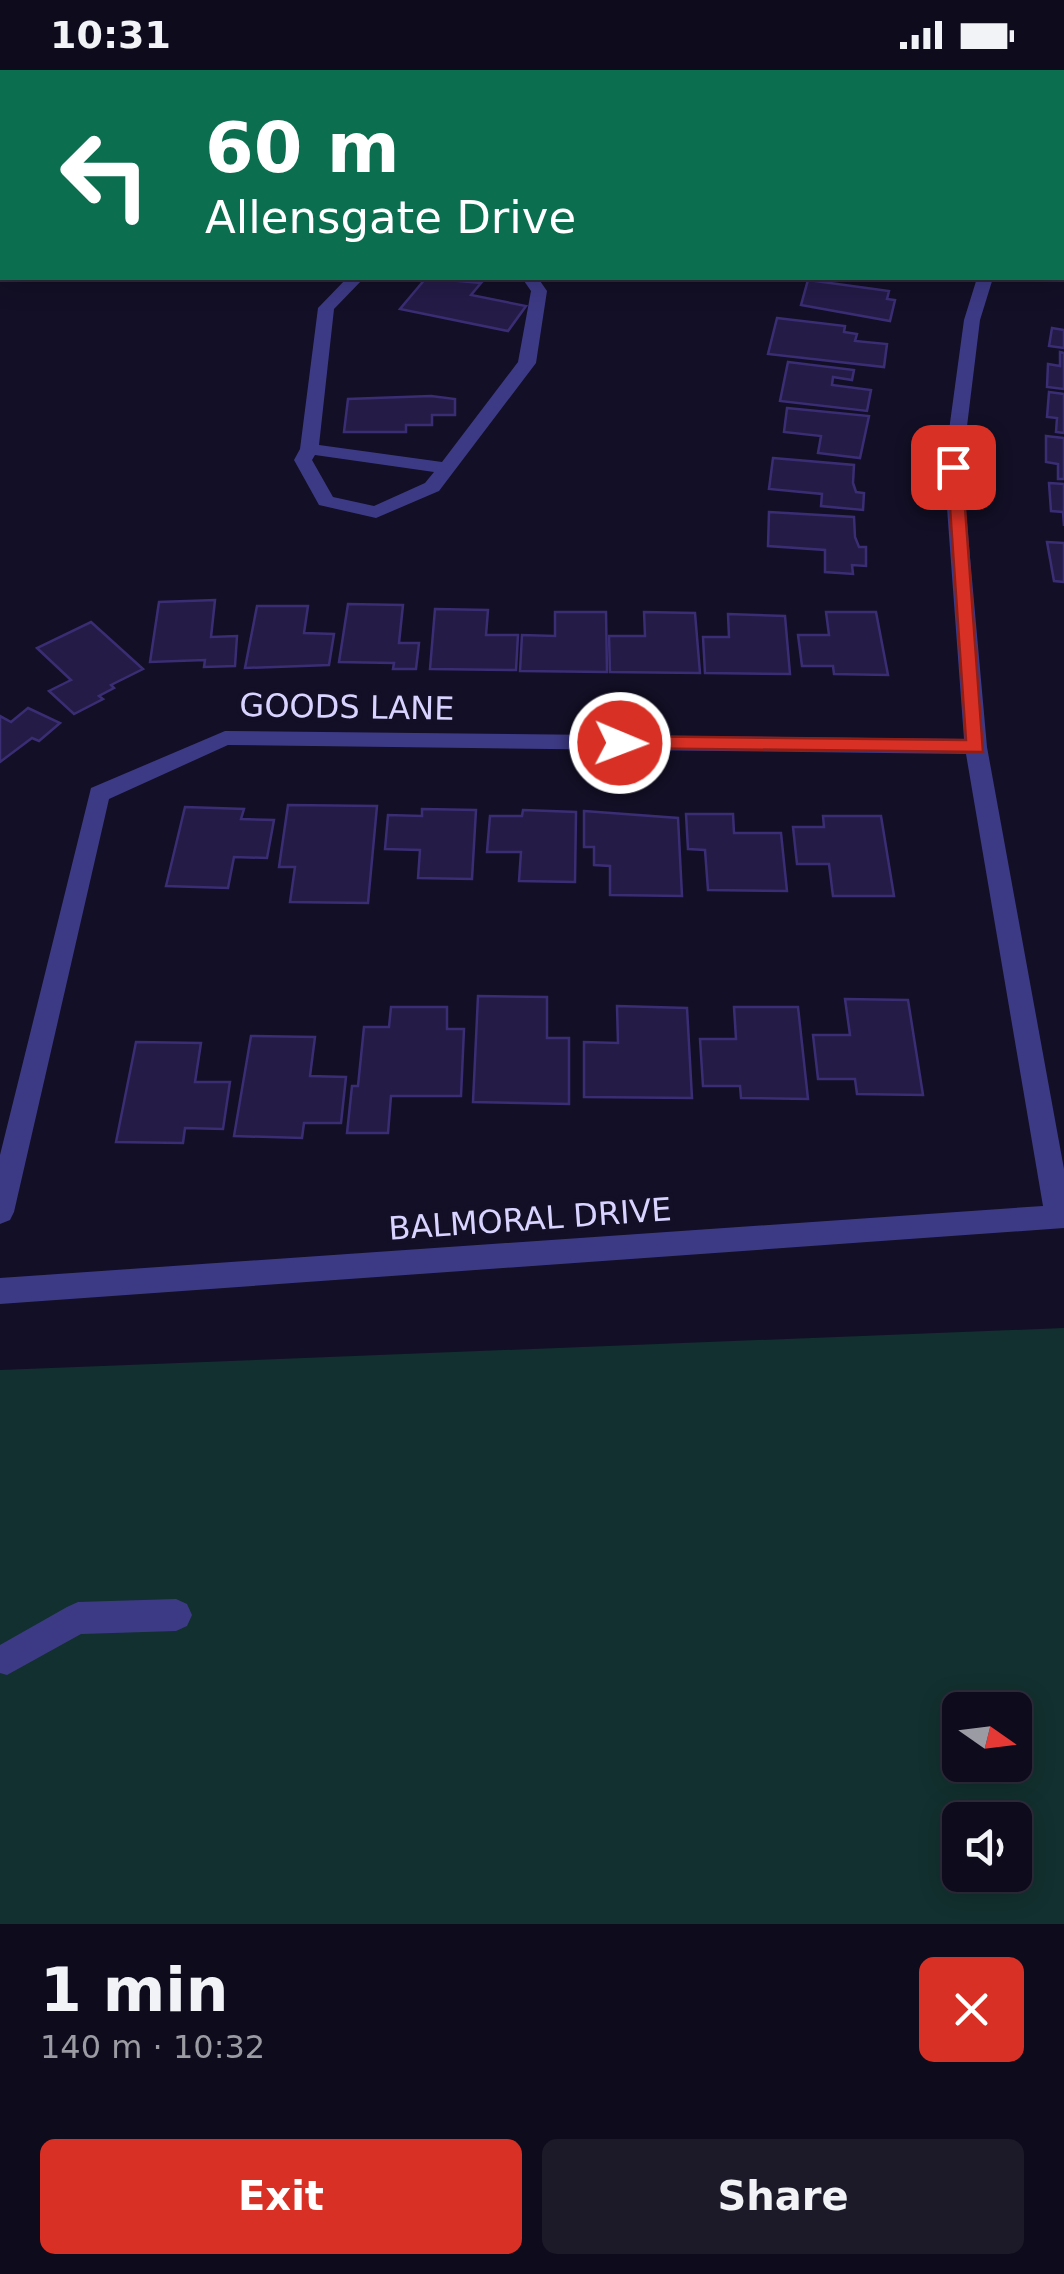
<!DOCTYPE html>
<meta charset="utf-8">
<style>
body{margin:0;font-family:"DejaVu Sans",sans-serif;background:#1c1929;color:#f1f3f6;height:100vh;display:flex;flex-direction:column;font-size:38px;white-space:nowrap}
*{box-sizing:border-box;margin:0}
p{font-size:32px;color:#9b9ba3}
.icon{flex:none;width:55px;height:55px;fill:none;stroke:currentColor;stroke-width:2;stroke-linecap:round;stroke-linejoin:round}
.map{position:relative;height:1854px;overflow:hidden}
.details{display:flex;flex-direction:column;background:#0e0b1c;flex:1}
.details>*{flex:none}
.banner{position:absolute;left:0px;top:0px;width:1065px;height:210px;box-shadow:0 5px 25px #0003,0 0 0 2px #2e2b3b;background:#0b6e4f;color:#fff;overflow:hidden}
.needle{width:65px;rotate:104deg}
.buttons{position:absolute;left:942px;top:1622px;display:grid;gap:20px}
.buttons a{display:grid;place-items:center;width:90px;height:90px;border-radius:15px;background:#0e0b1c;box-shadow:0 5px 25px #0003,0 0 0 2px #2e2b3b;font-size:50px}
.pin{position:absolute;display:grid;place-items:center;width:85px;height:85px;color:#fff;margin:-42px;border-radius:20px;box-shadow:0 5px 15px #0006}
.me{position:absolute;width:110px;margin:-55px;rotate:91deg;stroke-linejoin:round;filter:drop-shadow(0 0 8px #0008)}
.turn{display:flex;align-items:center;gap:35px;height:210px;padding:0 40px;font-size:45px}
.turn .icon{width:130px;height:130px;stroke-width:2.5}
.turn b{display:block;font-size:70px;line-height:85px}
.round{display:grid;place-items:center;flex:none;width:105px;height:105px;border-radius:15px;background:#1c1929}
.head{display:flex;align-items:center;justify-content:space-between;height:170px;padding:0 40px}
h1{font-size:60px;font-weight:700;line-height:75px}
.action{display:flex;gap:20px;margin-top:auto;padding:20px 40px}
.action a{flex:1;height:115px;border-radius:15px;background:#d93025;color:#fff;font-size:40px;font-weight:700;line-height:115px;text-align:center}
.action a+a{background:#1c1929;color:#f1f3f6}
.status{display:flex;justify-content:space-between;align-items:center;height:70px;padding:0 50px;background:#0e0b1c;direction:ltr}
.status svg{height:28px;fill:currentColor}
.map>svg:first-child{display:block}
.green{fill:#12302f;fill-rule:evenodd}
.building{fill:#241b47;stroke:#3b2d73;stroke-width:2.5}
.lines{fill:none;stroke-linecap:round;stroke-linejoin:round}
.minor{fill:#3d3a85;fill-rule:evenodd}
.route{fill:#d93025;stroke:#8d1f18;stroke-width:2.5}
.labels{text-anchor:middle;dominant-baseline:central;stroke-width:10;stroke-linejoin:round;paint-order:stroke}
.street-label{font-size:32px;fill:#d9d4ff;stroke:#130f26}
</style>
<div class="status"><b>10:31</b><svg viewBox="0 0 49 12"><path d="M0 12V9h3v3zM5 12V6h3v6zM10 12V3h3v9zM15 12V0h3v12zM26 1h20v11H26zM47 4h2v5h-2z"/></svg></div>
<div class="map">
<svg width="1064" height="1854" viewBox="0 0 1064 1854">
<rect width="100%" height="100%" fill="#130f26"/>
<path class="green" d="M1064,1258V1854H0V1300ZM960,1640H1015V1695H960ZM960,1750H1015V1805H960Z"/>
<g class="building">
<polygon points="426,208 481,213 471,225 526,236 508,261 400,239"/>
<polygon points="808,210 889,221 887,229 895,230 890,251 801,235"/>
<polygon points="777,248 845,256 844,262 857,264 855,271 887,274 884,297 768,284"/>
<polygon points="1052,258 1064,260 1064,278 1049,276"/>
<polygon points="1060,282 1064,283 1064,319 1047,317 1048,294 1060,296"/>
<polygon points="788,292 854,300 852,310 833,307 832,315 871,320 867,341 780,331"/>
<polygon points="1049,322 1064,324 1064,363 1056,362 1057,348 1047,347"/>
<polygon points="431,326 455,329 455,345 432,345 432,355 406,355 406,362 344,362 348,329"/>
<polygon points="787,338 869,346 860,388 818,383 821,366 784,362"/>
<polygon points="1046,366 1064,368 1064,409 1058,409 1058,394 1046,392"/>
<polygon points="773,388 854,395 853,413 856,422 864,423 863,440 821,436 822,424 769,419"/>
<polygon points="1049,413 1064,414 1064,456 1063,442 1051,441"/>
<polygon points="769,442 854,447 855,467 859,477 866,477 866,496 852,495 853,504 825,502 825,480 768,476"/>
<polygon points="1047,472 1064,473 1064,512 1054,511"/>
<polygon points="215,530 211,567 237,566 235,596 204,597 205,590 150,592 159,532"/>
<polygon points="348,534 403,535 399,573 419,573 416,599 393,599 394,593 339,592"/>
<polygon points="257,536 308,536 304,563 334,564 329,595 245,598"/>
<polygon points="435,539 488,540 486,565 518,565 516,600 430,599"/>
<polygon points="555,542 606,542 607,602 520,601 522,565 555,566"/>
<polygon points="644,542 695,543 700,603 610,602 609,566 645,566"/>
<polygon points="826,542 876,542 888,605 834,604 833,596 802,596 798,565 829,565"/>
<polygon points="728,544 785,546 790,604 705,603 703,567 729,567"/>
<polygon points="91,552 143,599 111,615 114,618 99,626 103,629 74,644 49,621 71,610 37,578"/>
<polygon points="28,638 60,653 39,671 32,668 0,692 0,646 11,652"/>
<polygon points="288,735 377,736 368,833 290,832 295,797 279,797"/>
<polygon points="185,737 244,739 241,749 274,750 267,788 234,787 228,818 166,816"/>
<polygon points="422,739 476,740 472,809 418,808 420,780 385,779 388,745 422,746"/>
<polygon points="523,740 576,742 575,812 519,811 521,782 487,782 490,746 522,746"/>
<polygon points="584,741 678,748 682,826 610,825 610,796 594,795 594,777 584,777"/>
<polygon points="686,744 733,744 734,763 781,763 787,821 708,820 705,780 688,779"/>
<polygon points="823,746 881,746 894,826 833,826 829,794 797,794 793,757 824,757"/>
<polygon points="478,926 547,927 547,968 569,968 569,1034 473,1032"/>
<polygon points="845,929 908,930 923,1025 857,1024 855,1009 818,1009 813,965 850,965"/>
<polygon points="617,936 687,938 692,1028 584,1027 584,972 618,973"/>
<polygon points="391,937 447,937 447,959 464,959 461,1026 391,1026 388,1063 347,1063 352,1016 358,1016 364,957 389,957"/>
<polygon points="734,937 798,937 808,1029 741,1028 740,1016 703,1016 700,969 736,969"/>
<polygon points="251,966 315,967 310,1006 346,1007 341,1053 304,1053 302,1068 234,1066"/>
<polygon points="136,972 201,973 195,1012 230,1012 223,1059 185,1058 183,1073 116,1072"/>
</g>
<g class="lines">
<g class="minor">
<polygon points="993,0 1007,0 1008,2 994,2"/>
<polygon points="0,126 2,127 2,137 0,136"/>
<polygon points="1062,137 1064,138 1064,148 1062,147"/>
<path d="M347,208H364L334,239L319,375L442,392L518,292L531,221L522,208H538L547,221L536,293L439,421L376,448L319,435L294,390L300,379L318,238ZM315,385L434,402L425,413L374,436L333,427L312,390Z"/>
<polygon points="977,208 993,208 980,250 962,397 987,677 1064,1099 1064,1158 0,1234 0,1208 1043,1136 966,684 228,675 109,729 14,1142 10,1150 0,1154 0,1085 91,718 225,661 964,669 944,397 964,250"/>
<polygon points="176,1529 187,1534 192,1545 187,1556 176,1561 81,1564 7,1605 0,1603 0,1575 67,1537 78,1532"/>
</g>
</g>
<polygon class="route" points="947,394 962,397 983,682 613,678 610,673 620,666 966,670"/>
<g class="labels">
<g class="street-label">
<text transform="translate(347 637) rotate(1)">GOODS LANE</text>
<text transform="translate(530 1149) rotate(-4)">BALMORAL DRIVE</text>
</g>
</g>
</svg>
<div class="buttons">
<a><svg class="needle" viewBox="-14 -14 28 28"><path d="M0-13l5 13h-10z" fill="#e53935"/><path d="M0 13l5-13h-10z" fill="#9b9ba3"/></svg></a>
<a><svg class="icon" aria-label="sound" viewBox="0 0 24 24"><path d="M4 9h4l5-4v14l-5-4H4zM17 9q2 3 0 6"/></svg></a>
</div>
<div class="pin" style="left:953px;top:397px;background:#d93025"><svg class="icon" aria-label="arrive" viewBox="0 0 24 24"><path d="M6 21V4h12l-3 4 3 4H6"/></svg></div>
<svg class="me" style="left:620px;top:673px" viewBox="-20 -20 40 40"><circle r="17" fill="#d93025" stroke="#fff" stroke-width="3"/><path d="M0-11L8 9 0 5-8 9z" fill="#fff"/></svg>
<div class="banner">
<div class="turn"><svg class="icon" aria-label="left" viewBox="0 0 24 24"><path d="M17 20v-9H6M10 6l-5 5 5 5"/></svg><div><b>60 m</b>Allensgate Drive</div></div>
</div>
</div>
<section class="details">
<div class="head"><div><h1>1 min</h1><p>140 m · 10:32</p></div><a class="round" style="background:#d93025;color:#fff"><svg class="icon" aria-label="close" viewBox="0 0 24 24"><path d="M6 6l12 12M18 6L6 18"/></svg></a></div>
<div class="action"><a>Exit</a><a>Share</a></div>
</section>
